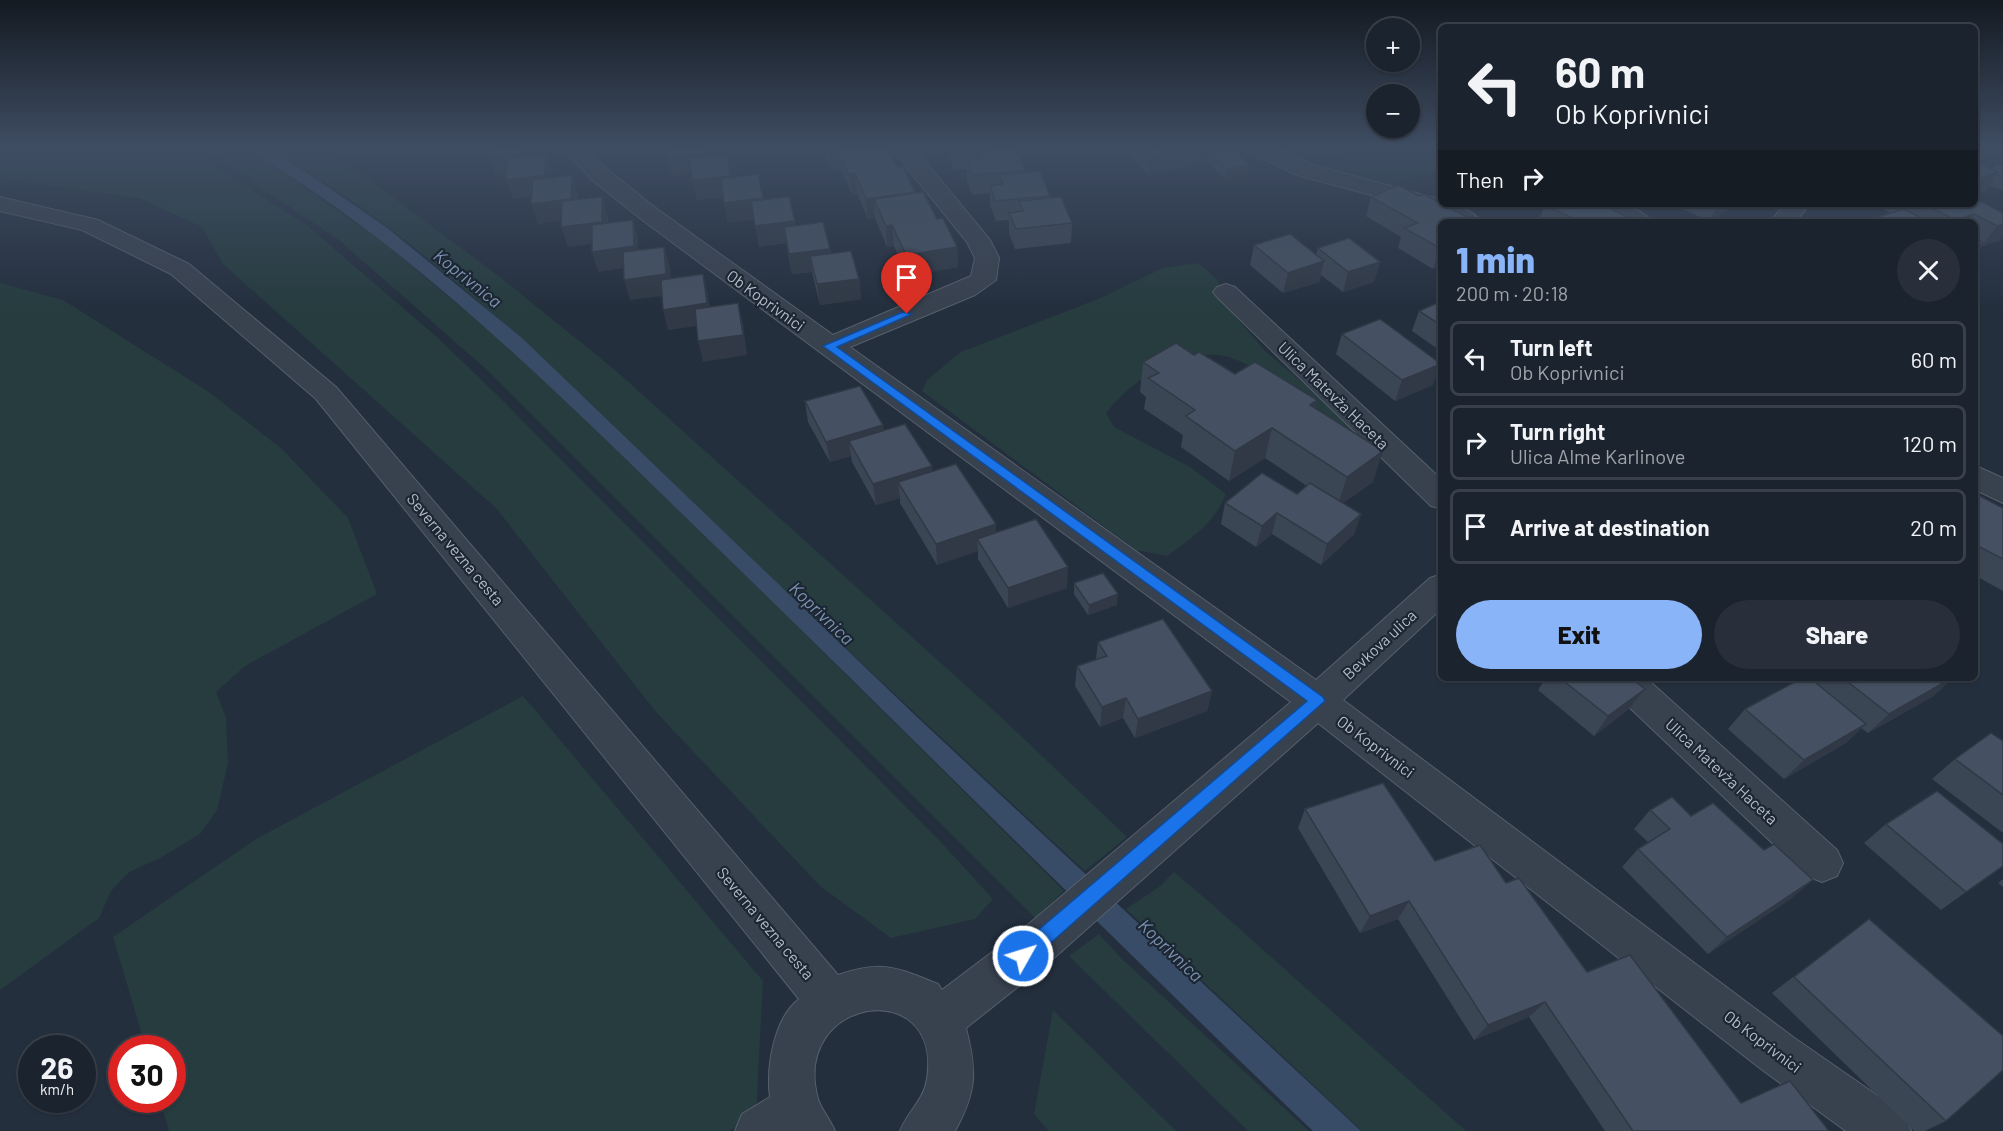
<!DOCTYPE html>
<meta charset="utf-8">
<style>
body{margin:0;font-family:Barlow,sans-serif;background:#282f3a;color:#f1f3f6;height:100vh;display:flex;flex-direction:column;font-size:22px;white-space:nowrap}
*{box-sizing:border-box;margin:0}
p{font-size:20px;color:#a0a4aa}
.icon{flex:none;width:33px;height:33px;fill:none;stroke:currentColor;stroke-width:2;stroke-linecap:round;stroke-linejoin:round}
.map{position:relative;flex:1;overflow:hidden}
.drawer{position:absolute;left:1438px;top:219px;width:540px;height:462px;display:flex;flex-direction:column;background:#1b232e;border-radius:9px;box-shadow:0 2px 4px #0004,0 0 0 2px #39404a}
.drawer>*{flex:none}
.guide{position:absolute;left:1438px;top:24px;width:540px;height:183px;border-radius:9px;box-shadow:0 2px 4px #0004,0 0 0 2px #39404a;background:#1b232e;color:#f1f3f6;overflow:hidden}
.tools{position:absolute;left:1366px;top:18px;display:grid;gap:12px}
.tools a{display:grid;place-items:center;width:54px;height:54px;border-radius:50%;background:#1b232e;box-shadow:0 2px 4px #0004,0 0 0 2px #39404a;font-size:30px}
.speed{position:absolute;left:18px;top:1035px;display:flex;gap:12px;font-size:30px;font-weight:700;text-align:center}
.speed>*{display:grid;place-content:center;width:78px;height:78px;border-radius:50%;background:#1b232e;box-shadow:0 2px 4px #0004,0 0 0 2px #39404a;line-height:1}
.speed small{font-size:15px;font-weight:400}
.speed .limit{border:9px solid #d22;background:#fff;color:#111}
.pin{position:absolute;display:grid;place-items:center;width:51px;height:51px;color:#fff;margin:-62px -26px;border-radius:50% 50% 50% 0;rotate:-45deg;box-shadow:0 0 6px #0007}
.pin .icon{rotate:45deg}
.me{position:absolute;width:66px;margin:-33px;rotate:51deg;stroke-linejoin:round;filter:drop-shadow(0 0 4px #0008)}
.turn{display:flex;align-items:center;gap:21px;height:126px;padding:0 18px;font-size:27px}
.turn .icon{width:78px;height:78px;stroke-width:2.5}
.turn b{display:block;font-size:42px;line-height:51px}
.then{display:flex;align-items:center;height:57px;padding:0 18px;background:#0003;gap:12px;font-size:22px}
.round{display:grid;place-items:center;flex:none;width:63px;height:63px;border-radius:32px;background:#282f3a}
.overview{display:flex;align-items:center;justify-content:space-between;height:102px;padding:0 18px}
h1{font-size:36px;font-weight:800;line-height:45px;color:#8ab4f8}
.primary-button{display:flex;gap:12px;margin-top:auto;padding:12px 18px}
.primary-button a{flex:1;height:69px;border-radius:36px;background:#8ab4f8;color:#111;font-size:24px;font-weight:800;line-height:69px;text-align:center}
.primary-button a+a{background:#282f3a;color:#f1f3f6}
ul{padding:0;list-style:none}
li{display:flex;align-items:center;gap:18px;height:75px;margin:0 12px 9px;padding:0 6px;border:3px solid #39404a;border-radius:9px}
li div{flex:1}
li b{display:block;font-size:22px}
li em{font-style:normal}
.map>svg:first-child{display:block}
.green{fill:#263c3f}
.water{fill:#394c67}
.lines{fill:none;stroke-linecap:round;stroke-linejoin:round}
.minor-casing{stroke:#565f6c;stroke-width:2}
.minor{fill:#38414e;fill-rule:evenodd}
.wall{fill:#3b4654}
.shaded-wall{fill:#303945}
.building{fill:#455162;stroke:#303945;stroke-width:1.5}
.route{fill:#1a73e8;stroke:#114b97;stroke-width:1.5}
.labels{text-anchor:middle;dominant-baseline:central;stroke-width:4.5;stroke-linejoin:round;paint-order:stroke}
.street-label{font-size:16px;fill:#b4bcc9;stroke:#1d2633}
.water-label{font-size:18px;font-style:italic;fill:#7c92b1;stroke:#1d2633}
</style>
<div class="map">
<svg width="2003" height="1131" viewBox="0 0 2003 1131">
<rect width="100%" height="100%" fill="#242f3e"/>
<g class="green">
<polygon points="0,149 190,149 309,227 438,338 494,392 939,840 993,899 975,919 891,938 820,886 656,712 496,508 223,264 202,227 139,198 0,178"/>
<polygon points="204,149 248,149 258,155 382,242 509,346 770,599 1064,891 1035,918 486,369 339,240"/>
<path d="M272,149H319L366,177L500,277L615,370L1002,718L1127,837L1085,871C944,741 805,610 666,478C543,360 421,236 272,149Z"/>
<polygon points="1383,149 1441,149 1441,170 1390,185 1317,167"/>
<path d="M1198,263L1218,280L1221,300L1265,351L1336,411L1375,450C1343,429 1257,362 1224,356C1178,348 1132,380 1106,413L1114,427L1190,467L1226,494C1215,522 1191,539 1167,556L1136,550L922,391L927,380L961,352L1098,299L1163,268Z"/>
<polygon points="0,283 63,300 209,392 282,449 348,518 377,594 245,666 216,692 226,718 228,763 217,810 200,834 160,858 129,872 111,891 99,918 0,990"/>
<polygon points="523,696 763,981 756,1115 729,1131 169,1131 160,1100 172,1100 172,1048 146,1048 113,937 256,839"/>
<polygon points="1174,872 1215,907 1466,1131 1362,1131 1126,909 1159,887"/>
<polygon points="1099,934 1122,959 1309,1131 1248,1131 1069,956"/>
<polygon points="1053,1010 1176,1131 1049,1131 1034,1114"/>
</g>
<path class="water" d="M248,149H272L386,227L522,338L917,717L1361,1131H1313C1109,936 911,736 709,540C564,400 422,254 248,149Z"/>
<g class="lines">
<g class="minor-casing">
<g id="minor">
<path d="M564,149H587L608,170L657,209L833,335L971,276L975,258L967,242L892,149H915L990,240L999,258L996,280L975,295L850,347L1316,680L1430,578L1442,574V608L1343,700L1793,1037L1904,1114L1911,1131H1846L1761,1069L1318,723L1054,958L966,1028C977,1071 977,1091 955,1131H900C908,1111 924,1100 927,1079C943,974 790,996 818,1099C820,1107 831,1121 835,1131H735L742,1114L770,1097C766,1067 774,1018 799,999L316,399L171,274L82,230L0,211V197L98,220L189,264L336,387L838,975C883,960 895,967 938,984L942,990L1024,928L1291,702L641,219L592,180Z"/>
<path d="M1251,149H1280L1313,165L1442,200V204C1455,204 1473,210 1481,222H1451L1431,211L1297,175L1254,154Z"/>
<path d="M1588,204C1609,204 1639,203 1652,222C1631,222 1602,223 1588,204Z"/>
<polygon points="1785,204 1810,204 1795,222 1770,222"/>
<polygon points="1226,284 1235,287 1442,480 1442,509 1431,506 1217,297 1213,292 1217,287"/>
<polygon points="1976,466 2003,478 2003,503 1976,490"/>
<polygon points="1604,678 1646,678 1837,850 1843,863 1837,876 1822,882 1807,876 1609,688"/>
</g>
</g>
<use href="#minor" class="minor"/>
</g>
<g class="wall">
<polygon points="639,149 705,149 706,156 732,177 763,200 796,226 830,249 831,253 859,279 861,299 820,305 812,272 792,274 786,243 759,247 754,219 728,223 723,197 697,200 692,174 672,176 667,153 641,156"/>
<polygon points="823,149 888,149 897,167 915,193 957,247 958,267 907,276 894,246 887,247 875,218 868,219 857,193 852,194 841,169 832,170"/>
<polygon points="949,149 1016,149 1025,170 1025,173 1050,196 1050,198 1072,223 1071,243 1015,249 1009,233 1009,220 996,221 990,205 990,193 972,195 967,180 967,169 954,170 949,157"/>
<polygon points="1125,149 1206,149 1204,164 1148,175"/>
<polygon points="1976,149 1989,149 1978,163 1991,169 2003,166 2003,190 1989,185 1984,192 1976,195"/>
<polygon points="1210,153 1247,175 1225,179 1208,163"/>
<polygon points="1371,197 1442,222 1442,265 1433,269 1398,248 1401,237 1366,216"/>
<polygon points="1618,204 1615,211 1625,222 1538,222 1545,205"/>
<polygon points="1672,204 1738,204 1709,221"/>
<polygon points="1886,204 1976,204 2003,213 2001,240 1982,246 1976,255 1976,222 1875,222 1878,217 1891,213 1883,209"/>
<polygon points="1254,245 1316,255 1318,248 1380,262 1374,282 1343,292 1321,275 1319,282 1283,293 1250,265"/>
<polygon points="1442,301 1442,352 1412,331 1419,311"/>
<polygon points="1342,334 1433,385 1395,401 1336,354"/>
<polygon points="1194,355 1235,374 1317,400 1315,408 1373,482 1343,503 1361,514 1354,534 1321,565 1272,534 1256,547 1221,524 1225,503 1297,494 1307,486 1265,458 1229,481 1181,447 1183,435 1144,409 1146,397 1140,392 1143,362"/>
<polygon points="805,401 884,430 932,471 996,524 996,533 1067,588 1008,608 978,559 978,551 937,565 900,503 900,498 876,505 852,462 851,456 830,462 808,422"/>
<polygon points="1976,494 2003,508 2003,591 1976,576"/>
<polygon points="1074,583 1117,605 1088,615 1074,594"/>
<polygon points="1098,642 1212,691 1207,711 1135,738 1123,718 1100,727 1075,686 1077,666 1096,659"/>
<polygon points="1546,678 1631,678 1645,689 1630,708 1594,736 1538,690"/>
<polygon points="1802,678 1953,678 1932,697 1868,733 1861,728 1846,743 1784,779 1728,729 1745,709"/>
<polygon points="2003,741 2003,833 1932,779 1955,759"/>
<polygon points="1305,809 1435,861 1506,883 1587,972 1741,1103 1829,1131 1605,1131 1529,1017 1474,1040 1398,919 1360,933 1298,828"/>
<polygon points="1650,810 1691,816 1764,850 1792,898 1708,954 1622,867 1638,849 1648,842 1634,829"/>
<polygon points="1886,824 1966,892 1941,910 1864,843"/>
<polygon points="2003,879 2003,887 1998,883"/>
<polygon points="1869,919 1946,1121 1925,1131 1914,1131 1772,993"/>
</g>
<g class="shaded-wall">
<polygon points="473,149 512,149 512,152 476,155"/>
<polygon points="527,149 534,149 535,151 533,173 496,177 489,157"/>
<polygon points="639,149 677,149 677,152 641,156"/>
<polygon points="705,149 709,172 672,176 667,157"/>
<polygon points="1181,149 1206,149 1204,164 1148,175 1150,155"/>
<polygon points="1987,149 1989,149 1976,167 1976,165"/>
<polygon points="838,150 841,169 832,170 829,151"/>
<polygon points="546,153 552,172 551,195 513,199 506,180"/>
<polygon points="727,153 734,195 697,200 692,180"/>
<polygon points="1249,165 1247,175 1225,179 1227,169"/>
<polygon points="1998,172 1984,192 1976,195 1976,180"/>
<polygon points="855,173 857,193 852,194 849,174"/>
<polygon points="572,175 578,195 578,219 538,224 531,204"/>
<polygon points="915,192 916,211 874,199 875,218 868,219 866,199"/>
<polygon points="602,197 608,217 608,242 568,247 561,227"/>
<polygon points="763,198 767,218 728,223 724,203"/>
<polygon points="1618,204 1610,222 1609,208"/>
<polygon points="1718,204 1738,204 1709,221"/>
<polygon points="1974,214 1968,222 1954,222 1955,220"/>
<polygon points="1627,217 1625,222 1617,222"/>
<polygon points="633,220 638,240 639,266 598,272 592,252"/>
<polygon points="795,221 798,241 784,227 786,243 759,247 755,226"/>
<polygon points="2003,224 2003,238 2001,240 1982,246 1976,255 1976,246 1984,243 1997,226"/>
<polygon points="892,225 894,246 887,247 886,226"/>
<polygon points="664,247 670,267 672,295 630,300 624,280"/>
<polygon points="957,247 958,267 907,276 906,255"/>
<polygon points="1440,248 1442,248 1442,265 1433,269"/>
<polygon points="830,249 833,269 810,256 812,272 792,274 789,254"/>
<polygon points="1324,261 1319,282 1283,293 1288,273"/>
<polygon points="1380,262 1374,282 1343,292 1348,272"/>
<polygon points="703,274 708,294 712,324 668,330 663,310"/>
<polygon points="859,279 861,299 820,305 817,284"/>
<polygon points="738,303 743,324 747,355 703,362 698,341"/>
<polygon points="1441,364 1433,385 1395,401 1402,380"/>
<polygon points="1317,400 1309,431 1310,405"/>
<polygon points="883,425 886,446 849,441 851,456 830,462 826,442"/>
<polygon points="1272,428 1265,458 1229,481 1235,451"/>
<polygon points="1383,451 1373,482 1337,507 1347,477"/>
<polygon points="932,466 933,487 898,482 900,498 876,505 873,484"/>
<polygon points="1277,513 1272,534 1256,547 1262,526"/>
<polygon points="1361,514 1354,534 1321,565 1327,544"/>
<polygon points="996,524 996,545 977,539 978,551 937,565 936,544"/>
<polygon points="1068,567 1067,588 1008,608 1008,588"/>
<polygon points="1118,594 1117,605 1088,615 1089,605"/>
<polygon points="1952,678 1953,678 1932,697 1868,733 1889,714"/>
<polygon points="1645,689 1630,708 1594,736 1608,716"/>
<polygon points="1212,691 1207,711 1135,738 1138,719"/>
<polygon points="1126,698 1123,718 1100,727 1102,707"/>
<polygon points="1866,724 1846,743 1784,779 1804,760"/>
<polygon points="1813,880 1792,898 1708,954 1727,937"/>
<polygon points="1409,901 1398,919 1360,933 1370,916"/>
<polygon points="1545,1002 1529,1017 1474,1040 1488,1025"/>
</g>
<g class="building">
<polygon points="490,149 527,149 526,153 489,157"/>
<polygon points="667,149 704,149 705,153 667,157"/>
<polygon points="828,149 888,149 897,167 903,167 915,192 866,199 855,173 849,174 838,150 829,151"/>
<polygon points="952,149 971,149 953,151"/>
<polygon points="991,149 1016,149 1025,170 972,175 967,160 979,159 977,151"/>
<polygon points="1145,149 1181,149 1150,155"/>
<polygon points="1228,149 1233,149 1249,165 1227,169 1210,153"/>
<polygon points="1976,149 1987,149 1985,152"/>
<polygon points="546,153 544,175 506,180 508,157"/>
<polygon points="727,153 730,176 692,180 690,158"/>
<polygon points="1976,162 1998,172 1976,180"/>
<polygon points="1996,164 2003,166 2003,177 1996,175 1998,172 1991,169"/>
<polygon points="1040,171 1050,196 995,201 990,186 1003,184 999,175"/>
<polygon points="758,174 763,198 724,203 721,179"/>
<polygon points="572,175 571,199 531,204 533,180"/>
<polygon points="1398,185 1419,196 1424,194 1476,222 1442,222 1442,248 1440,248 1404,228 1418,223 1371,197"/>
<polygon points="923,192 937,219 943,218 957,247 906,255 892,225 886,226 874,199"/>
<polygon points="602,197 602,222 561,227 562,201"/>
<polygon points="789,197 795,221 755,226 751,201"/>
<polygon points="1061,197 1072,223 1016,229 1009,213 1023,211 1019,201"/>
<polygon points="1976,199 2003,213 2003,224 1997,226 1974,214 1955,220 1924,204 1976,204"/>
<polygon points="1546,204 1617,204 1609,208 1627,217 1617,222 1580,222 1545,205"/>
<polygon points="1904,209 1929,222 1887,222 1878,217"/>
<polygon points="1939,219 1944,222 1930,222"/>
<polygon points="633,220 634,246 592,252 592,225"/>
<polygon points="823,222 830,249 789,254 784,227"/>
<polygon points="1290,234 1324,261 1288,273 1254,245"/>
<polygon points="1349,238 1380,262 1348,272 1318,248"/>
<polygon points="1976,238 1984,243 1976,246"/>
<polygon points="664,247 666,274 624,280 623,252"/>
<polygon points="851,251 859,279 817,284 810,256"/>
<polygon points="703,274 707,303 663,310 661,280"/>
<polygon points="1442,301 1442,326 1419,311"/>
<polygon points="738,303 743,335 698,341 695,309"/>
<polygon points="1380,319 1441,364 1402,380 1342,334"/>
<polygon points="1176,343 1194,355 1199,352 1235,374 1255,362 1317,400 1310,405 1383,451 1347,477 1272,428 1235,451 1186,416 1195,410 1148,378 1159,373 1143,362"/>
<polygon points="860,386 883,425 826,442 805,401"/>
<polygon points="905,424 932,466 873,484 849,441"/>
<polygon points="956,464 996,524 936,544 898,482"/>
<polygon points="1262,473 1297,494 1310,483 1361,514 1327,544 1277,513 1262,526 1225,503"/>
<polygon points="1976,494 2003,508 2003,559 1976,545"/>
<polygon points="1036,519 1068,567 1008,588 977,539"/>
<polygon points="1103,573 1118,594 1089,605 1074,583"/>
<polygon points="1163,619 1212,691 1138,719 1126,698 1102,707 1077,666 1107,656 1098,642"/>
<polygon points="1560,678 1631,678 1645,689 1608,716"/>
<polygon points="1802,678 1810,678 1866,724 1804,760 1745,709"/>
<polygon points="1843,678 1952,678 1889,714"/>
<polygon points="1991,733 2003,741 2003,795 1955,759"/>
<polygon points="1383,783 1435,861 1480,845 1506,883 1519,878 1587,972 1630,955 1741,1103 1790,1081 1829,1131 1633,1131 1545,1002 1488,1025 1409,901 1370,916 1305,809"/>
<polygon points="1937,791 2003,844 2003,866 1966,892 1886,824"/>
<polygon points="1672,797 1691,816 1713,803 1764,850 1774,844 1813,880 1727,937 1638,849 1670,829 1650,810"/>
<polygon points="1869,919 2003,1036 2003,1070 1946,1121 1794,977"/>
</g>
<linearGradient id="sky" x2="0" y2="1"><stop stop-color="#141a22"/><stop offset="0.48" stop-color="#3f4d63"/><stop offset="1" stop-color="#3f4d63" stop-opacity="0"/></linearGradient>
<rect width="2003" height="308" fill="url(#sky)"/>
<polygon class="route" points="903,312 912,314 837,347 1323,697 1325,701 1029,962 1023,964 1016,962 1014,956 1016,949 1307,701 823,346"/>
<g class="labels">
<g class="street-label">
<text transform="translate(766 300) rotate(36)">Ob Koprivnici</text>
<text transform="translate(1334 395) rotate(44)">Ulica Matevža Haceta</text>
<text transform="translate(456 549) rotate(50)">Severna vezna cesta</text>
<text transform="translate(1379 644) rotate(-43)">Bevkova ulica</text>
<text transform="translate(1376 746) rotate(37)">Ob Koprivnici</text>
<text transform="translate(1722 771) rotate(43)">Ulica Matevža Haceta</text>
<text transform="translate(766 923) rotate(50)">Severna vezna cesta</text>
<text transform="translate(1763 1041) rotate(37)">Ob Koprivnici</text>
</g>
<g class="water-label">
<text transform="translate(468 278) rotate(39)">Koprivnica</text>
<text transform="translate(822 613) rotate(44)">Koprivnica</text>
<text transform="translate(1171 950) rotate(44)">Koprivnica</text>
</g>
</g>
</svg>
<div class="tools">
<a>+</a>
<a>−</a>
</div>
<div class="speed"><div>26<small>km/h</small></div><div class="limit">30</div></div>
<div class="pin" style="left:907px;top:314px;background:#d93025"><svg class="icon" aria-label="arrive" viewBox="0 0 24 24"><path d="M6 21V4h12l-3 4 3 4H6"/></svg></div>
<svg class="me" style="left:1023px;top:956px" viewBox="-20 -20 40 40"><circle r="17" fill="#1a73e8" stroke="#fff" stroke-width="3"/><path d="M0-11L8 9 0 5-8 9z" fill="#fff"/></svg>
<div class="guide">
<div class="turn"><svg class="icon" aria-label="left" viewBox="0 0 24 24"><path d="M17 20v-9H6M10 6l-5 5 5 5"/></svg><div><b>60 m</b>Ob Koprivnici</div></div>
<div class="then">Then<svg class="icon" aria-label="right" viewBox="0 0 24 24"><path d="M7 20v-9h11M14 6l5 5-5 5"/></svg></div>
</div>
<section class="drawer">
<div class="overview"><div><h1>1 min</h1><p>200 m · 20:18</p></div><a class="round"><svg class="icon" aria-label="close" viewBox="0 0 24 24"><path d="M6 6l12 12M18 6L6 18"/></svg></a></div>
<ul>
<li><svg class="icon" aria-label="left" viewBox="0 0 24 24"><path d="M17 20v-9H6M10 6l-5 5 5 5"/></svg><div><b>Turn left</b><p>Ob Koprivnici</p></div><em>60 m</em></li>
<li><svg class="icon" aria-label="right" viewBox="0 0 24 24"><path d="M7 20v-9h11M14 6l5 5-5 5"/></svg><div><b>Turn right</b><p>Ulica Alme Karlinove</p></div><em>120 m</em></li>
<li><svg class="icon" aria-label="arrive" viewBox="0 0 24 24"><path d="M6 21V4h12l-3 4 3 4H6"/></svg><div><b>Arrive at destination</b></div><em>20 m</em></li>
</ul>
<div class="primary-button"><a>Exit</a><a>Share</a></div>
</section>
</div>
